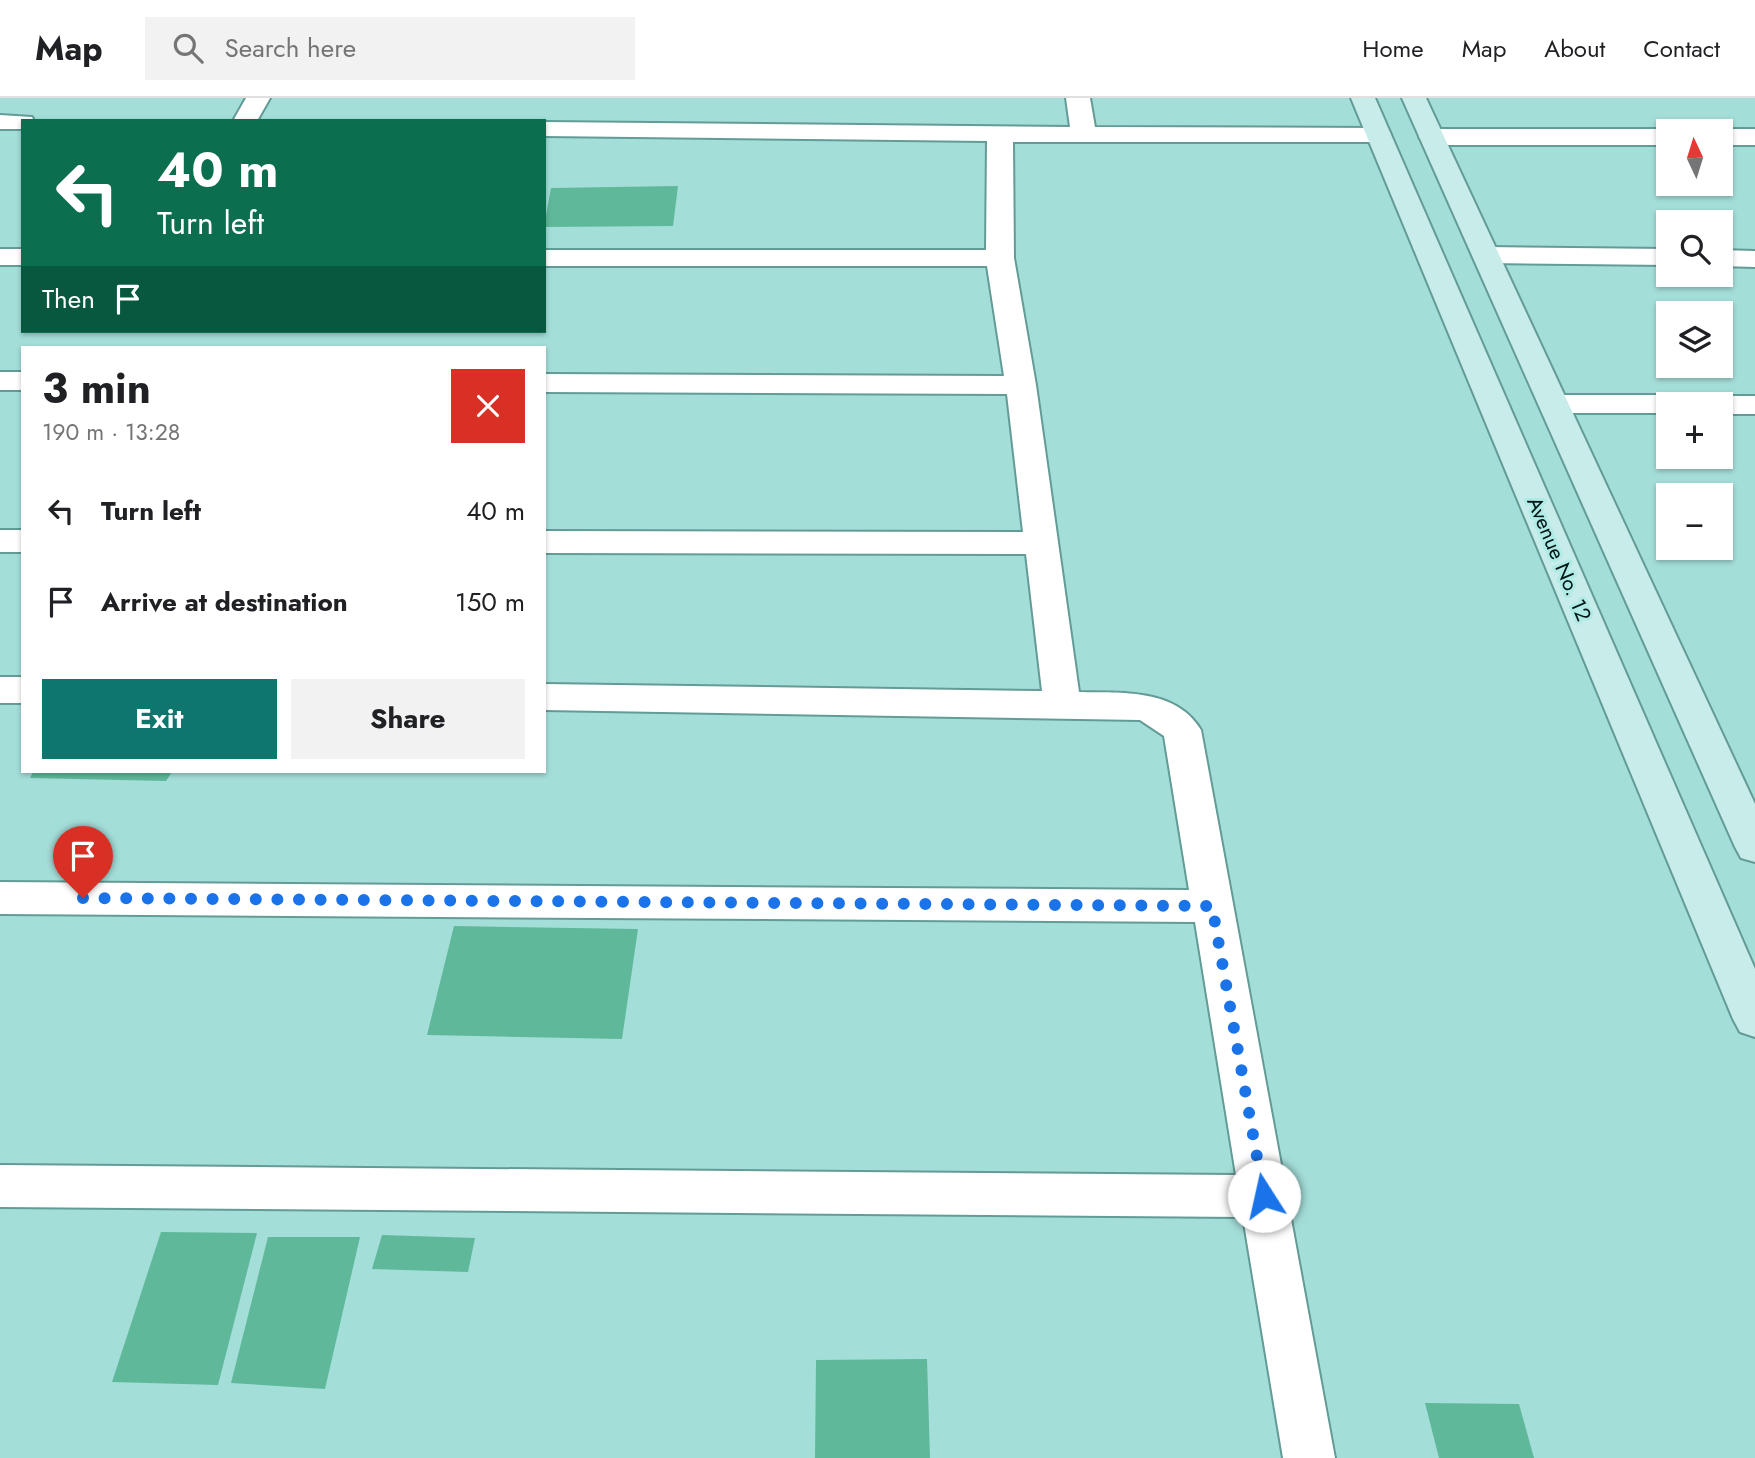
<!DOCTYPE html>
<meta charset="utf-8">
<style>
body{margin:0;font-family:Jost,sans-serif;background:#f2f2f2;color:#202124;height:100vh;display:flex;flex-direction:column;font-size:26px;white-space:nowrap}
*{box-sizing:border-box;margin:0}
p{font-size:23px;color:#757577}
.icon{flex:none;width:38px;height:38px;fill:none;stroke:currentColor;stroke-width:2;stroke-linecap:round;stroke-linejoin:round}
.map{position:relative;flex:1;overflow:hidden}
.details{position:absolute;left:21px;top:248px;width:525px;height:427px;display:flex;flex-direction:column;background:#fff;border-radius:0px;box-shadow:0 2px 5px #0004}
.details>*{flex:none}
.top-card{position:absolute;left:21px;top:21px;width:525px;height:214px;border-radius:0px;box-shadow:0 2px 5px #0004;background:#0b6e4f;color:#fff;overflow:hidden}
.needle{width:46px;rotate:356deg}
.controls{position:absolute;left:1656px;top:21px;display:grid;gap:14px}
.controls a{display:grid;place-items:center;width:77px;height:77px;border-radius:0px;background:#fff;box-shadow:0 2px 5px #0004;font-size:35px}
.pin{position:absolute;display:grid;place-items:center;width:60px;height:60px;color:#fff;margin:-72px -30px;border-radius:50% 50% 50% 0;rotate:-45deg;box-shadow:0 0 7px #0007}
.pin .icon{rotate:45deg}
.me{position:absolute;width:77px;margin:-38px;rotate:350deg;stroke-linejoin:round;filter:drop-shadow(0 0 5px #0008)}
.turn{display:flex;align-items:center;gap:24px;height:147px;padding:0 21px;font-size:32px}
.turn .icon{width:91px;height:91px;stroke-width:2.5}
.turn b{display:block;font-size:49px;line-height:60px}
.then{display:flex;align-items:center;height:66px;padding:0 21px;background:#0003;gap:14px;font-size:26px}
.round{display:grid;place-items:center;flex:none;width:74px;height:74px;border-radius:0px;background:#f2f2f2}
.overview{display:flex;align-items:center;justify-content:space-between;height:119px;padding:0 21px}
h1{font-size:42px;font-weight:700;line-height:52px}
.button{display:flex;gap:14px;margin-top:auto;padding:14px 21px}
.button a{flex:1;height:80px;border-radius:0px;background:#0f766e;color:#fff;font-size:28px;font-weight:700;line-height:80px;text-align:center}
.button a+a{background:#f2f2f2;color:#202124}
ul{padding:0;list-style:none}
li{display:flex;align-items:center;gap:21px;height:91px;padding:0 21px}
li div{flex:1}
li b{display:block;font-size:26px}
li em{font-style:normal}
header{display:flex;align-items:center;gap:42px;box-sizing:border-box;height:98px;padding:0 35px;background:#fff;border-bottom:2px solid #e0e0e0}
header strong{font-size:33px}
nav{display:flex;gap:38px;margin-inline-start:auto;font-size:24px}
.search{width:490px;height:63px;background:#f2f2f2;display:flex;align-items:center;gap:18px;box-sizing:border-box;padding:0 24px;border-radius:0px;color:#757577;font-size:26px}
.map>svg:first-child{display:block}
.building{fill:#5fb89a}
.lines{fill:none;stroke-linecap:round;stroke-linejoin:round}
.street-casing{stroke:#639b96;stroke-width:4}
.secondary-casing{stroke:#639b96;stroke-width:4}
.street{fill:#fff;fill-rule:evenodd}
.secondary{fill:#c8ecea;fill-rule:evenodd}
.route{stroke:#1a73e8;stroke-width:12;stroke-dasharray:0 21.6}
.labels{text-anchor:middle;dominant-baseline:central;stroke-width:6;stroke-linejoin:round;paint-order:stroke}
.street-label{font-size:21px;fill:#011514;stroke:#b1ebe6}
</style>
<header>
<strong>Map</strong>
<div class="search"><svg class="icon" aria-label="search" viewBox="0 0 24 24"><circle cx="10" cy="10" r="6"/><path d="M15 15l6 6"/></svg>Search here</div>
<nav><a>Home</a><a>Map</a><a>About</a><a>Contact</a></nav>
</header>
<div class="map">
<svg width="1755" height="1360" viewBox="0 0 1755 1360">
<rect width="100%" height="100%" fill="#a4ded9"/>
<g class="building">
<polygon points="678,88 673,128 544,129 551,90"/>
<polygon points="33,674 172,674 166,683 30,680"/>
<polygon points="454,828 638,831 622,941 427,937"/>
<polygon points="161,1134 257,1135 218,1287 112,1284"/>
<polygon points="382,1137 475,1140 468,1174 372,1171"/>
<polygon points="268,1139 360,1139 325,1291 231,1285"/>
<polygon points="927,1261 930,1360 815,1360 816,1262"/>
<polygon points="1425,1305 1519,1306 1534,1360 1439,1360"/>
</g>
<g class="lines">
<g class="street-casing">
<g id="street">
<polygon points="246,0 270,0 257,23 233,23"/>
<path d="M1066,0H1090L1095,29L1379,30L1388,32L1391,37L1388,42L1379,44H1013L1014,160L1036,287L1079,594C1121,595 1176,590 1201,632L1335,1360H1283L1243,1119L0,1109V1067L1236,1077L1195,824L0,816V784L1189,792L1164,638L1140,622L544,612V586L1042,593L1026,456L544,455V433L1023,434L1007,296L544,294V276L1004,278L987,168H544V152H986L987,43L544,38V24L1070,29Z"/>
<polygon points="0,17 32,19 34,23 23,23 23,31 0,31"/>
<polygon points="1432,31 1668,31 1675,33 1668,33 1668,47 1432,47 1423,44 1419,39 1423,34"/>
<polygon points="1720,31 1755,31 1755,47 1720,47 1720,33 1713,33"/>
<polygon points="1486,149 1668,151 1668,167 1486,165 1476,163 1472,157 1476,151"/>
<rect x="0" y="151" width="23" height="16"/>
<polygon points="1720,152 1755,153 1755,169 1720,168"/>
<rect x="0" y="274" width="23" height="18"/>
<polygon points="1554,297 1668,297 1679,300 1683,306 1668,306 1668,315 1554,315 1543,312 1539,306 1543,300"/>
<polygon points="1720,298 1755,298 1755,316 1720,316 1720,306 1705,306 1709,300"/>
<rect x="0" y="432" width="23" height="22"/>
<rect x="0" y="579" width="23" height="26"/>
</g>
</g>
<g class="secondary-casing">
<g id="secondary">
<polygon points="1351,0 1375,0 1755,871 1755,939 1740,934 1733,921"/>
<polygon points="1402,0 1426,0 1755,706 1755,764 1741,760 1735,749"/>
</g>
</g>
<use href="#street" class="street"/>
<use href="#secondary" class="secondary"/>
</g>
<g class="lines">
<polyline class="route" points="83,800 1212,808 1264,1098"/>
</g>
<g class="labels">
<g class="street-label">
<text transform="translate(1559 461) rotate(67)">Avenue No. 12</text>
</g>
</g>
</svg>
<div class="controls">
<a><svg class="needle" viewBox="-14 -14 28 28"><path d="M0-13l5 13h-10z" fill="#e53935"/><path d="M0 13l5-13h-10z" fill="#757577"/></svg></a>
<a><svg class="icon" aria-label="search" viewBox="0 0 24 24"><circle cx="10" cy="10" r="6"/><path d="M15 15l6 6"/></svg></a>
<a><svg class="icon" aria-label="layers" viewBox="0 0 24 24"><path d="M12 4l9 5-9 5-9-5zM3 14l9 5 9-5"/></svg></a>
<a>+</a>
<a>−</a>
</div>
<div class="pin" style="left:83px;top:800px;background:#d93025"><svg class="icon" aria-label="arrive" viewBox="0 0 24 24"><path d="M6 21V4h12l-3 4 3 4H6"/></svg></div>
<svg class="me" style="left:1264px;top:1098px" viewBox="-20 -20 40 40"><circle r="19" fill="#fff"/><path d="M0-13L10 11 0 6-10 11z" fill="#1a73e8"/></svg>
<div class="top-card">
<div class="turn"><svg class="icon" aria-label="left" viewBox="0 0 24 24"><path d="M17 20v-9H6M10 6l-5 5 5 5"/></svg><div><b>40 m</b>Turn left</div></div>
<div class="then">Then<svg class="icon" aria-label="arrive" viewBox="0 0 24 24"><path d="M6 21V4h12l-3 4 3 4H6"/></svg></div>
</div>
<section class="details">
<div class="overview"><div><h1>3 min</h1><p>190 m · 13:28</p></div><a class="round" style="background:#d93025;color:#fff"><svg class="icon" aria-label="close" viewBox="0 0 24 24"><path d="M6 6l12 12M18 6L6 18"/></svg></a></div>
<ul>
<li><svg class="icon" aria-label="left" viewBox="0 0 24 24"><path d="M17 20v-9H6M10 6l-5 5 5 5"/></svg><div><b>Turn left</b></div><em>40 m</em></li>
<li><svg class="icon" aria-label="arrive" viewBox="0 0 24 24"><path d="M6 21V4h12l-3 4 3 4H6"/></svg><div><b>Arrive at destination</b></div><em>150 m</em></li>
</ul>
<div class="button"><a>Exit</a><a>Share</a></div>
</section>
</div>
